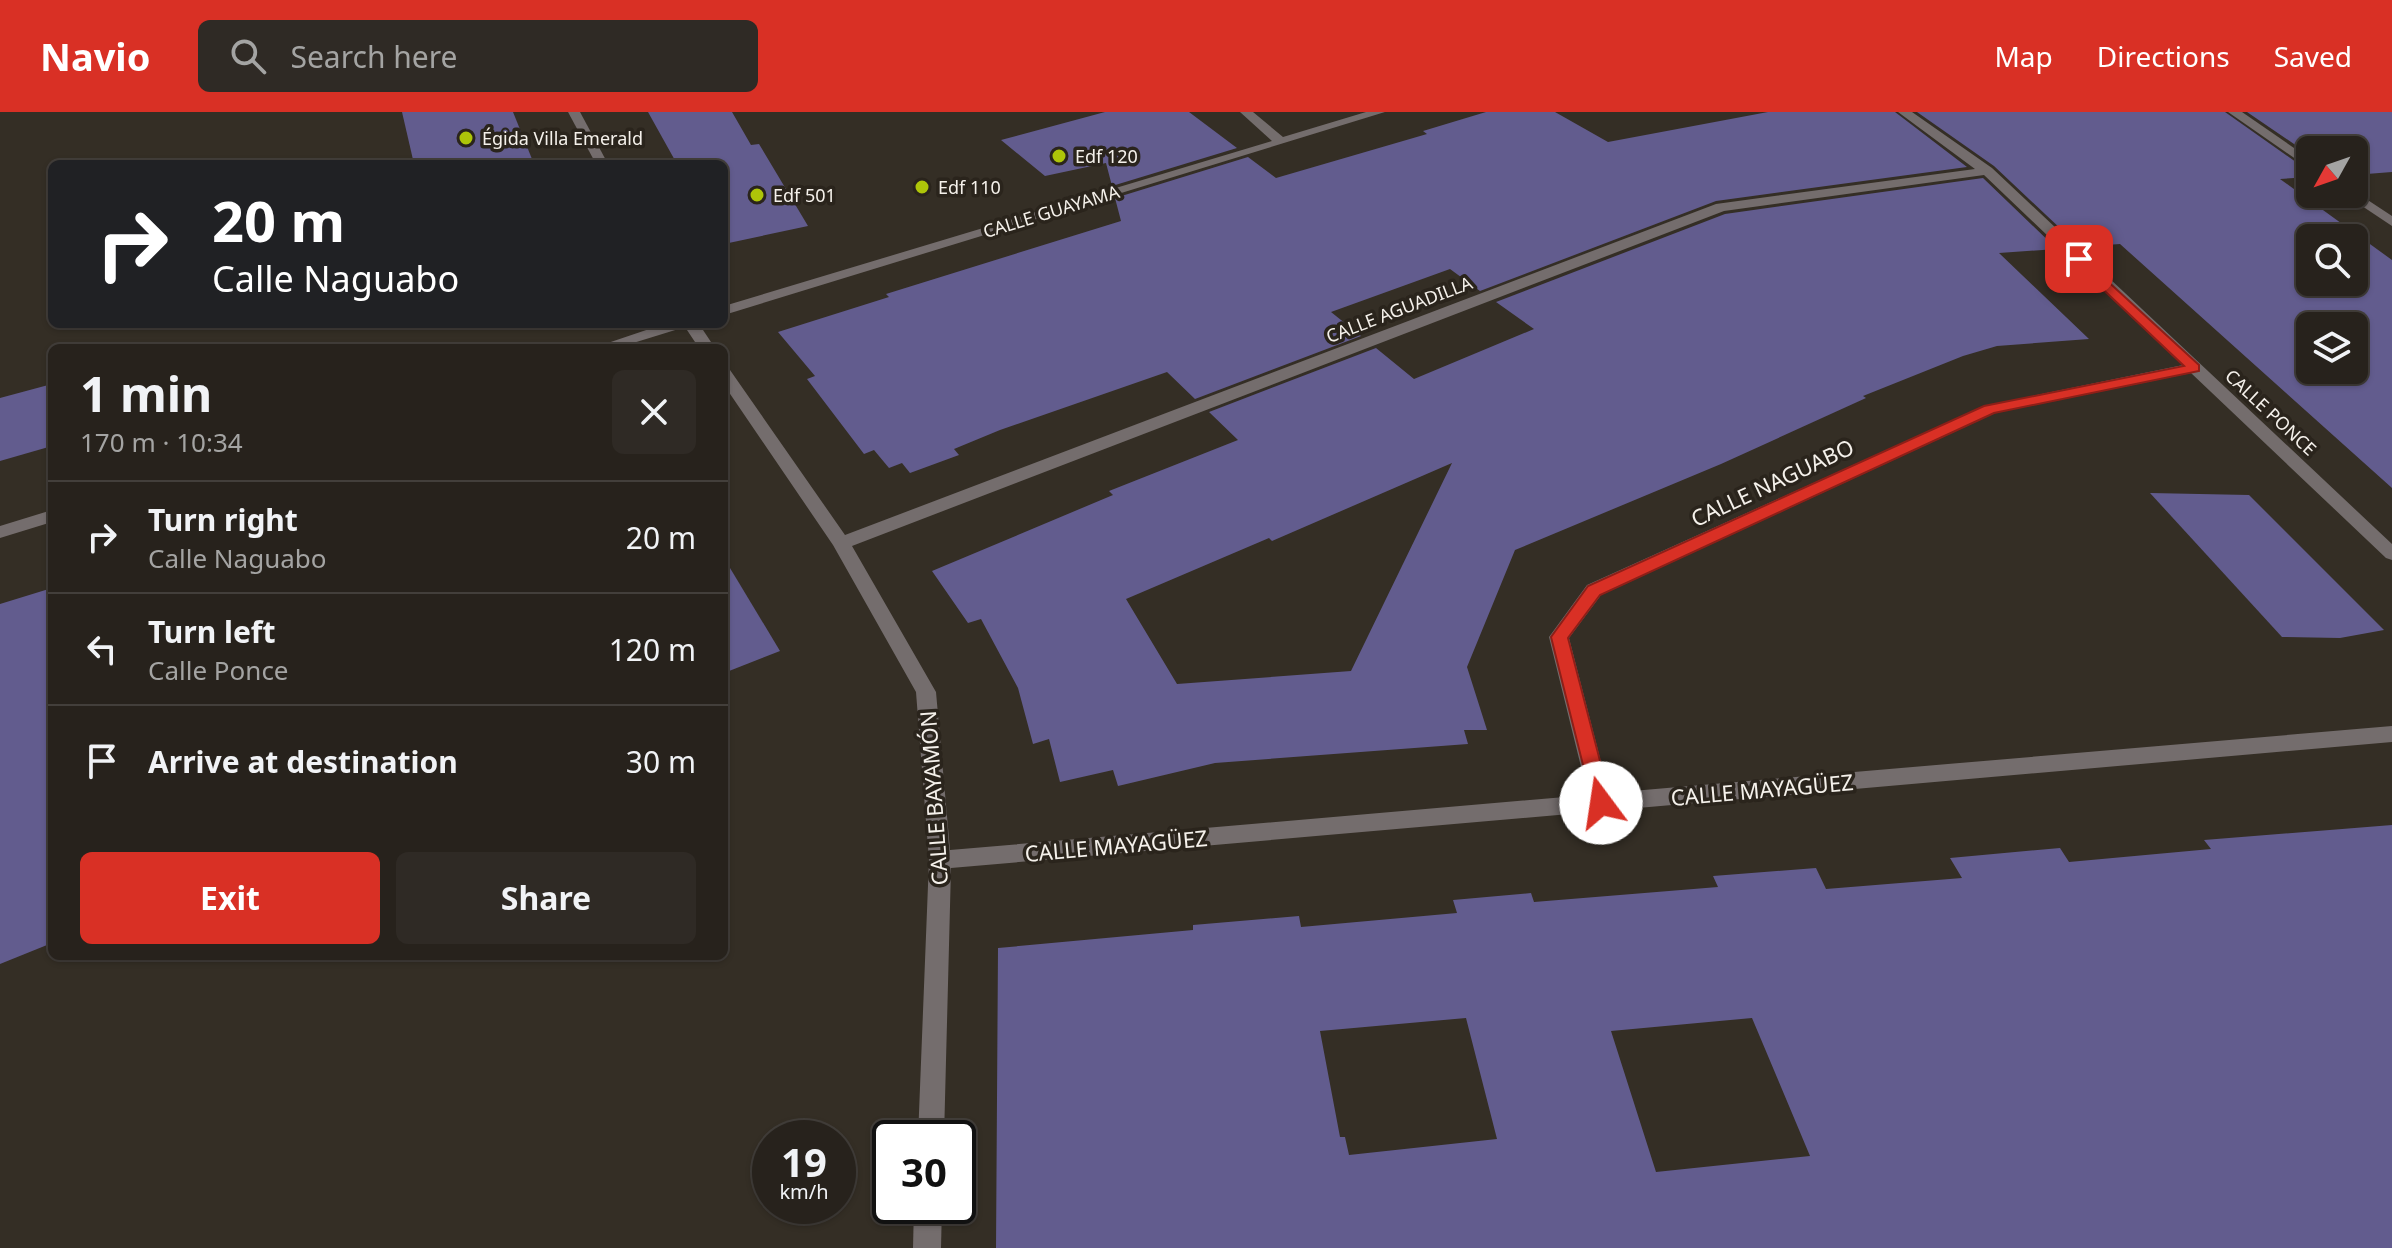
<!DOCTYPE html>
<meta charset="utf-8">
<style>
body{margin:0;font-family:"Noto Sans",sans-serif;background:#2f2a25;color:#f1f3f6;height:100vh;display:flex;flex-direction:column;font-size:30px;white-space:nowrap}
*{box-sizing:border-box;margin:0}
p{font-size:26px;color:#a4a4a3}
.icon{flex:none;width:44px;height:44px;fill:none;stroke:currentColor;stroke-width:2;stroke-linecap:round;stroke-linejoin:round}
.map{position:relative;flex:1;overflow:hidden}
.side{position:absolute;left:48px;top:232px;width:680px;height:616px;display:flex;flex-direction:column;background:#27221c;border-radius:12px;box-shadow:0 2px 6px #0004,0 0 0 2px #433f3b}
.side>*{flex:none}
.banner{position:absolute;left:48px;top:48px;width:680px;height:168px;border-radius:12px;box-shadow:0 2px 6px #0004,0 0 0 2px #433f3b;background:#202124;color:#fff;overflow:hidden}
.needle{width:52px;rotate:230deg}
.controls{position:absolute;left:2296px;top:24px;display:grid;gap:16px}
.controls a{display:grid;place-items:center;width:72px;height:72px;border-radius:12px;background:#27221c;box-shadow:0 2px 6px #0004,0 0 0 2px #433f3b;font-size:40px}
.speed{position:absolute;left:752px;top:1008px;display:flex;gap:16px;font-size:40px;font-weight:700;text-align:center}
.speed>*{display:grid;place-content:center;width:104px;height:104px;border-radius:50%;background:#27221c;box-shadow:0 2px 6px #0004,0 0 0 2px #433f3b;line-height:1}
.speed small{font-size:20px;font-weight:400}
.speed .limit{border:4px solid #111;border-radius:12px;background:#fff;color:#111}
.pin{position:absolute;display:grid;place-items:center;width:68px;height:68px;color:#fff;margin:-34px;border-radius:16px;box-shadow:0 4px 12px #0006}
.me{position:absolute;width:88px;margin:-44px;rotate:346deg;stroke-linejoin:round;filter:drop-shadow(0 0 6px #0008)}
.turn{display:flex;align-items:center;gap:28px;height:168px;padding:0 32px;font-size:36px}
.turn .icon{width:104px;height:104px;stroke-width:2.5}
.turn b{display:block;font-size:56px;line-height:68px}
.round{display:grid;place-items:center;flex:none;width:84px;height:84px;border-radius:12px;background:#2f2a25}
.summary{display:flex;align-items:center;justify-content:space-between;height:136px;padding:0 32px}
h1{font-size:48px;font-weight:700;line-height:60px}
.button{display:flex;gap:16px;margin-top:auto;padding:16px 32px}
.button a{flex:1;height:92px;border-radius:12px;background:#d93025;color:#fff;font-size:32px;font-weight:700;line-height:92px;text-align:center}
.button a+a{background:#2f2a25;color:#f1f3f6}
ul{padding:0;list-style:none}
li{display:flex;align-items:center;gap:24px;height:112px;padding:0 32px;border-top:2px solid #433f3b}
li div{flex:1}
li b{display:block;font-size:30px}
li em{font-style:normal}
header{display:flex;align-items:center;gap:48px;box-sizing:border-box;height:112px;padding:0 40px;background:#d93025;color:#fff}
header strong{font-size:38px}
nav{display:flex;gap:44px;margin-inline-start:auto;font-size:28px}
.search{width:560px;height:72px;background:#2f2a25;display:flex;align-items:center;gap:20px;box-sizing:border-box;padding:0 28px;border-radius:12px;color:#a4a4a3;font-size:30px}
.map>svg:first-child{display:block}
.building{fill:#625c8e;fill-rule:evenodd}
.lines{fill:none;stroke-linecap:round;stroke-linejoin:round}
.minor{fill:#746d6d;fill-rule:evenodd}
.route{fill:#d93025;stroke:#8d1f18;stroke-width:2}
.poi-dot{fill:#aec509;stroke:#2a241c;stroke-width:3}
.labels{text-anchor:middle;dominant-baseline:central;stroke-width:7;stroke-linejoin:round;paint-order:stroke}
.far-poi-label{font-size:18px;fill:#f5f1eb;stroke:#2a241c;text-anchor:start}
.far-street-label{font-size:18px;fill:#f5f1eb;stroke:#2a241c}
.street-label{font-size:22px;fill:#f5f1eb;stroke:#2a241c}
</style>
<header>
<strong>Navio</strong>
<div class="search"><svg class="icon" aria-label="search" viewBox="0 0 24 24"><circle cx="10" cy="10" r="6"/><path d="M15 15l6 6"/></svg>Search here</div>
<nav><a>Map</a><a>Directions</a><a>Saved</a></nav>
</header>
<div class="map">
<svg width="2392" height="1136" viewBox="0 0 2392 1136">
<rect width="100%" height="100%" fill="#342e25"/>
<g class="building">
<polygon points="402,0 513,0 534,52 414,52"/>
<polygon points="648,0 732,0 751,33 759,32 808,114 724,132 724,52 677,52"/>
<polygon points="1105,0 1189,0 1237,36 1112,74 1106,51 1045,64 1001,28"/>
<polygon points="1486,0 1555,0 1608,30 1768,0 1895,0 1967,55 1716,89 1480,179 1450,157 1331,200 1361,224 1195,287 1167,260 1000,318 954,337 959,343 910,361 902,351 889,356 874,338 864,342 807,267 815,264 778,220 889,185 886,182 1121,109 1115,86 1248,45 1276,66 1427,22 1423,19"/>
<path d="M1917,0H2225L2310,60V65L2280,67L2392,148V376L2120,132L2080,135L1994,54ZM2310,126H2354V170H2310ZM2310,214H2354V258H2310Z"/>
<polygon points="2247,0 2392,0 2392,60 2354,63 2354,38 2310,38 2310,43"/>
<path d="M1983,66L2057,137L1999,141L2089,227L1997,234L1963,244L1863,284L1866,286L1721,352L1515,438L1467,555L1487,618H1464L1468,632L1215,651L1118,674L1113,658L1060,670L1049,627L1033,632L1018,576L981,507L968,511L932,459L1113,383L1109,379L1238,328L1209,300L1376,236L1414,267L1534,217L1496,190L1725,102ZM1452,351L1351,559L1177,572L1126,487L1269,426L1272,429Z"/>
<polygon points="52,272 52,334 0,349 0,286"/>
<polygon points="2150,381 2249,383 2384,518 2340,526 2282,525"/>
<polygon points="724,446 780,539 724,561"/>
<polygon points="52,476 52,831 0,852 0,492"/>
<path d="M2392,713V1136H996L998,836L1193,818V813L1299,804L1301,815L1457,801L1453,788L1531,781L1534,790L1718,775L1713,764L1816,756L1826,777L1962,766L1950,746L2060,736L2069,750L2211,737L2204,728ZM1466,906L1497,1027L1349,1043L1345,1025H1340L1320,919ZM1752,906L1810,1044L1656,1060L1611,919Z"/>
</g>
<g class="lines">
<g class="minor">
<polygon points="568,0 580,0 608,52 596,52"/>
<polygon points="1240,0 1253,0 1283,25 1366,0 1385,0 724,203 724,194 1272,29"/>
<path d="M1898,0H1912L1992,56L2392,432V448L2386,446L2191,261L1995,301L1601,483L1569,526L1609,681L2392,614V630L951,756L944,1026H918L929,748L916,580L833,433L724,273V256L730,258L845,423L1716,92L1975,57ZM1984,63L2183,253L1984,294L1587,473L1549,525L1588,683L950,738L936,580L852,434L1724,99Z"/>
<polygon points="2228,0 2242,0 2310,47 2310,57"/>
<polygon points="2354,79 2392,104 2392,114 2344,82 2354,82"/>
<polygon points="664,212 699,212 715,236 699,236 685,215 617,236 593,236"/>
<polygon points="52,398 52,410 0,426 0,414"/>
<polygon points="914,1094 942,1094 941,1136 913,1136"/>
</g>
</g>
<polygon class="route" points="2079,143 2199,253 2199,259 1994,301 1600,483 1568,526 1611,691 1608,697 1594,697 1551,525 1588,474 1984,294 2184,254 2074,150 2072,147"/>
<g class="poi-dot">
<circle cx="466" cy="26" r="8"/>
<circle cx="1059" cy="44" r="8"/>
<circle cx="922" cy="75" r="8"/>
<circle cx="757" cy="83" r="8"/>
</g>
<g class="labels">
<g class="far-poi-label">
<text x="482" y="26">Égida Villa Emerald</text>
<text x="1075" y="44">Edf 120</text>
<text x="938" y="75">Edf 110</text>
<text x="773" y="83">Edf 501</text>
</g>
<g class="far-street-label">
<text transform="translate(1051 99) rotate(-17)">CALLE GUAYAMA</text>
<text transform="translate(1399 197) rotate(-21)">CALLE AGUADILLA</text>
<text transform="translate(2271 300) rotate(43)">CALLE PONCE</text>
</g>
<g class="street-label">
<text transform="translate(1772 370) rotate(-25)">CALLE NAGUABO</text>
<text transform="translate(1762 677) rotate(-5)">CALLE MAYAGÜEZ</text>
<text transform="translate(933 686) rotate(-94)">CALLE BAYAMÓN</text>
<text transform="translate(1116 733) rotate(-5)">CALLE MAYAGÜEZ</text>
</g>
</g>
</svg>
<div class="controls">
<a><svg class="needle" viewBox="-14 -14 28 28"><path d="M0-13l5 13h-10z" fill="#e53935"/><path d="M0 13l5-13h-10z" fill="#a4a4a3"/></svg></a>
<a><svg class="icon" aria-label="search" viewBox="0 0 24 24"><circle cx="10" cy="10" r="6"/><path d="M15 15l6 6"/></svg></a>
<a><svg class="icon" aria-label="layers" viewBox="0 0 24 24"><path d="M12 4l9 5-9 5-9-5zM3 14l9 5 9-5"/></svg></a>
</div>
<div class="speed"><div>19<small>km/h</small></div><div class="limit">30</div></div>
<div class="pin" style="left:2079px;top:147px;background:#d93025"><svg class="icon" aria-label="arrive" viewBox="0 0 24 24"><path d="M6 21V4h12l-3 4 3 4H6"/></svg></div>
<svg class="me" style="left:1601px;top:691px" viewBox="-20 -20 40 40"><circle r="19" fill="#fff"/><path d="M0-13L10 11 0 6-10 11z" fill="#d93025"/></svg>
<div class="banner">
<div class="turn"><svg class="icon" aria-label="right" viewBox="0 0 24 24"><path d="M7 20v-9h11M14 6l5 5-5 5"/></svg><div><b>20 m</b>Calle Naguabo</div></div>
</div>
<section class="side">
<div class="summary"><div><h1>1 min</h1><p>170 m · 10:34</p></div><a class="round"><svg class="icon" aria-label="close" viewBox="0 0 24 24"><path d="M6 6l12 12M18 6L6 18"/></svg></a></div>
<ul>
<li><svg class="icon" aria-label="right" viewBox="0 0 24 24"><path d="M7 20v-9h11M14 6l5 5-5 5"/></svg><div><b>Turn right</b><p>Calle Naguabo</p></div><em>20 m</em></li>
<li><svg class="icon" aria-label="left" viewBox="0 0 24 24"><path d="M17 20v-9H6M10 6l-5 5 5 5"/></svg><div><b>Turn left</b><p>Calle Ponce</p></div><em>120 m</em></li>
<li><svg class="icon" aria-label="arrive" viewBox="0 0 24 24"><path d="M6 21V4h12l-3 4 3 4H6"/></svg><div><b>Arrive at destination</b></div><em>30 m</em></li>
</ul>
<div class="button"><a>Exit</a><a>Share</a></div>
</section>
</div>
